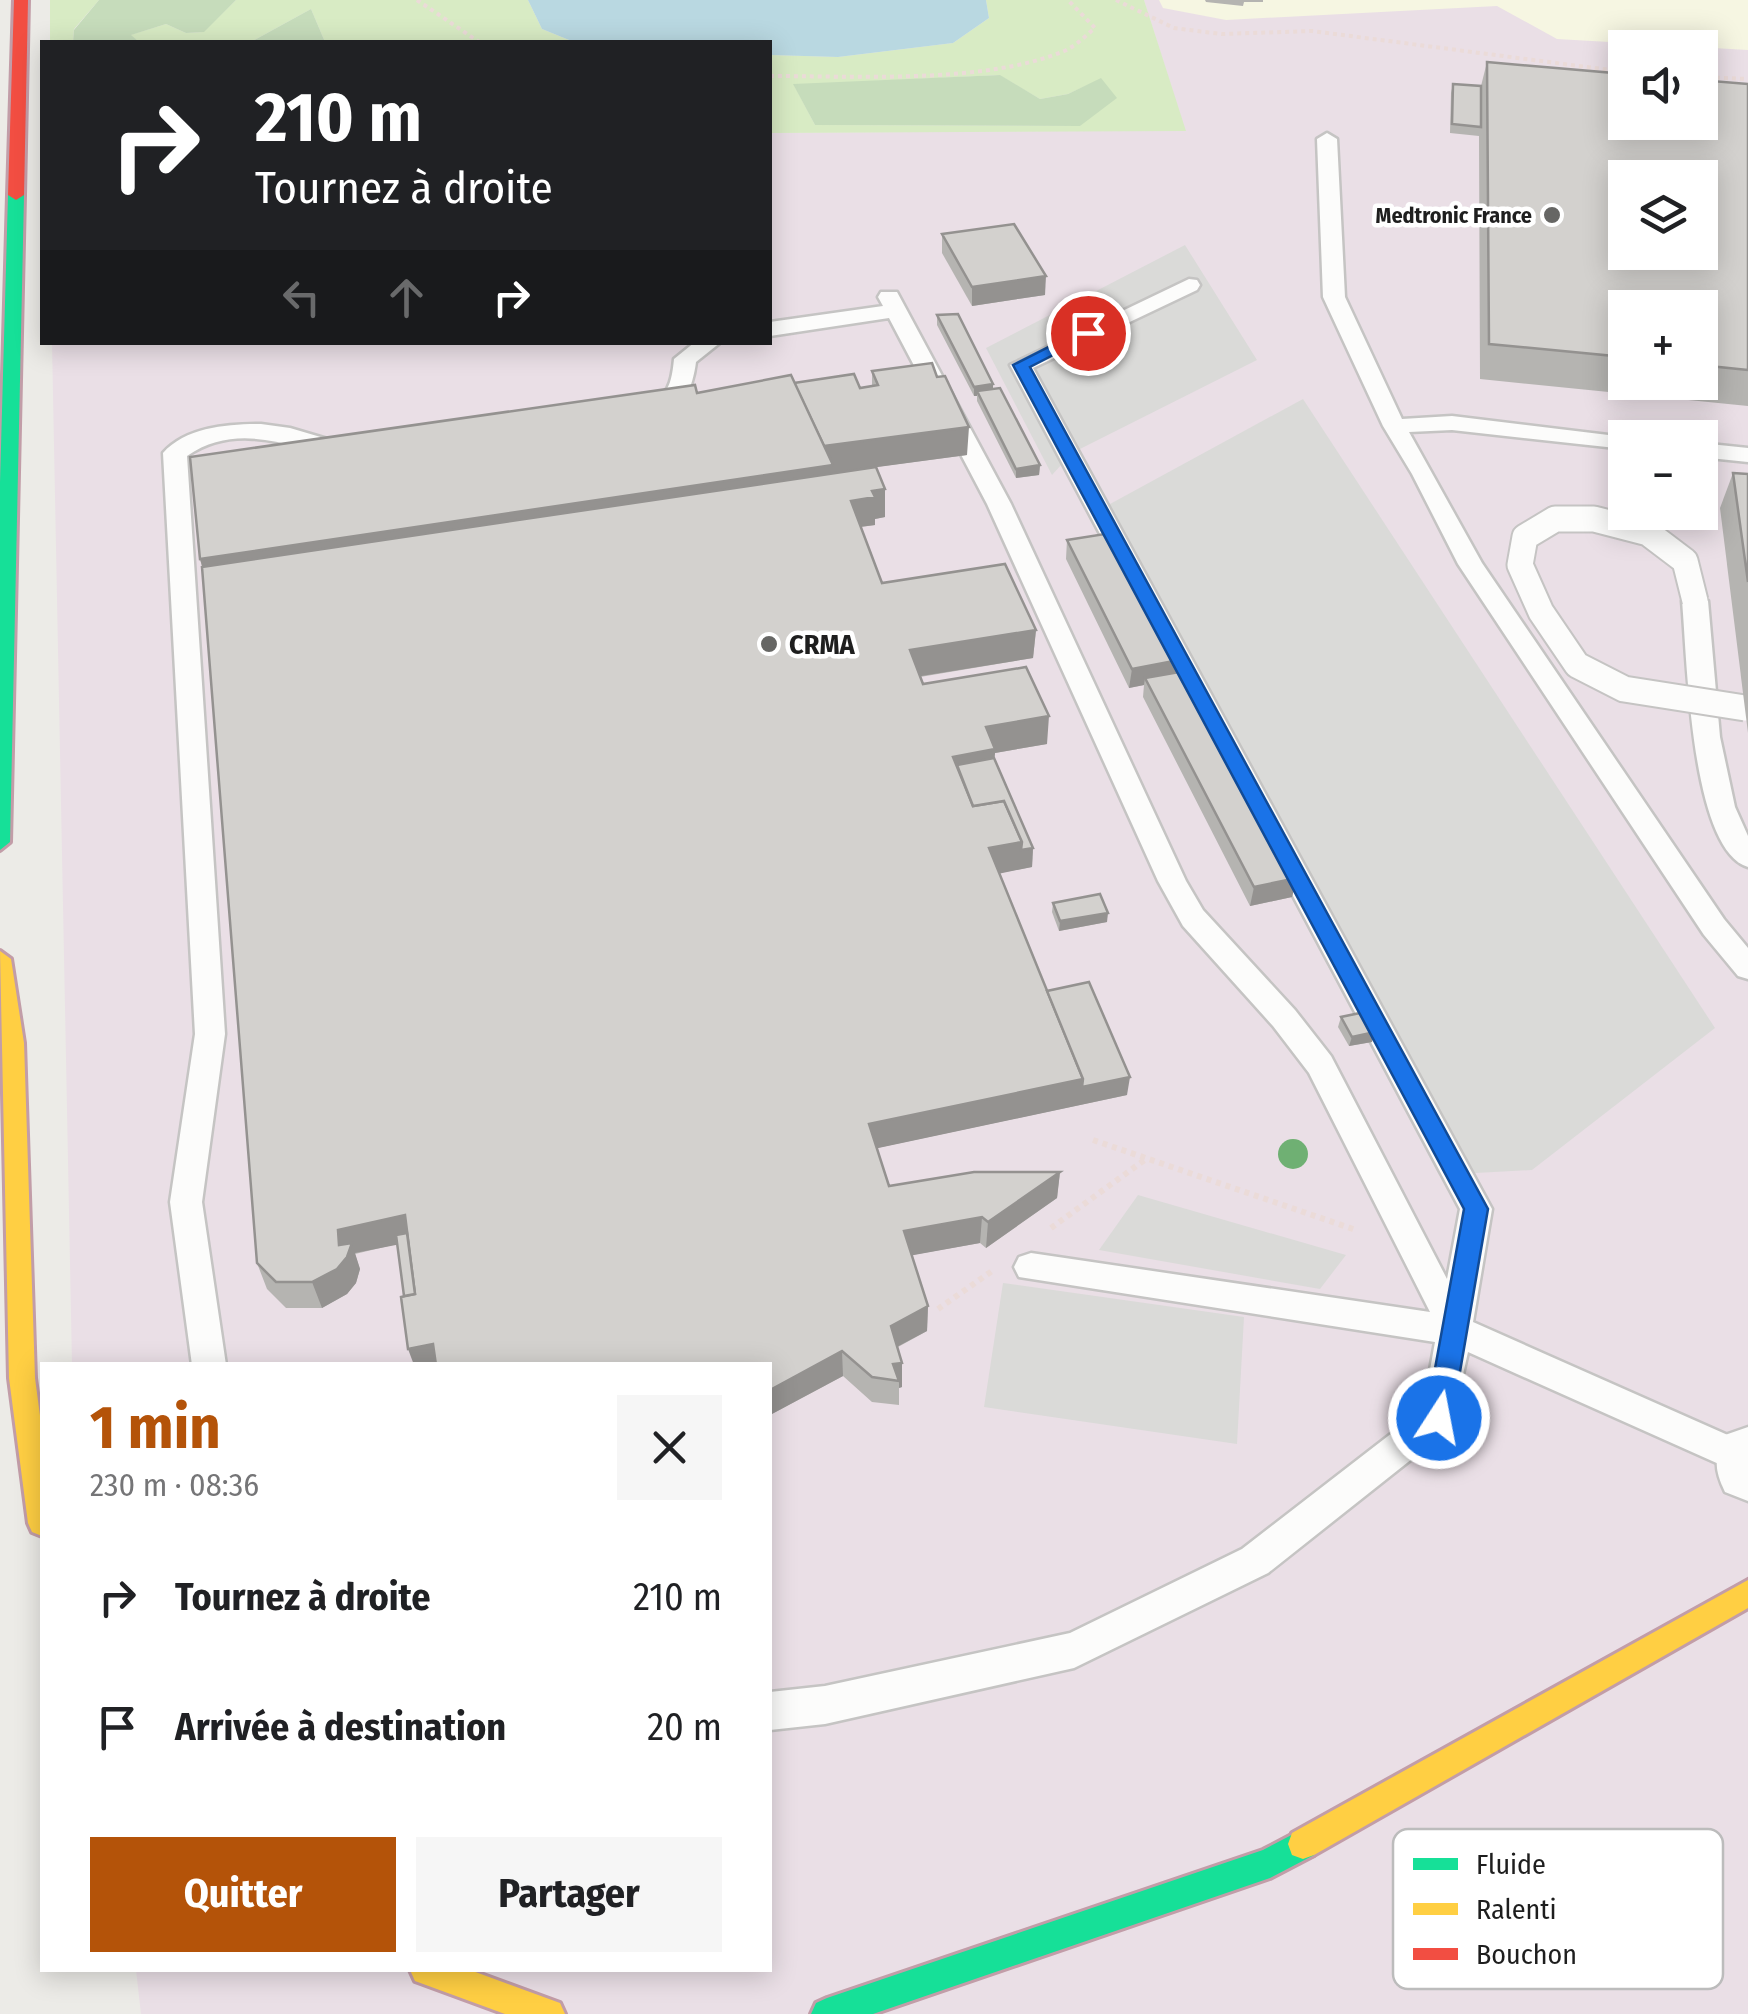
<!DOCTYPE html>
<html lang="fr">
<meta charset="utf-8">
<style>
body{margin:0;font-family:"Fira Sans Condensed",sans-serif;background:#f6f6f6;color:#202124;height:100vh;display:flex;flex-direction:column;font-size:38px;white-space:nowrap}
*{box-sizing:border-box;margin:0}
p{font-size:32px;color:#757577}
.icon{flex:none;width:55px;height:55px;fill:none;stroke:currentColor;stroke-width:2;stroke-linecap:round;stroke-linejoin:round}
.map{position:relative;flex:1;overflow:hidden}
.drawer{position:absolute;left:40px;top:1362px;width:732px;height:610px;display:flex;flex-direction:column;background:#fff;border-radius:0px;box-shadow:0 5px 25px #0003}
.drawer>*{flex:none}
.hud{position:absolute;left:40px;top:40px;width:732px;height:305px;border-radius:0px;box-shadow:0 5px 25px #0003;background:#202124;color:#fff;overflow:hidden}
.controls{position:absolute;left:1608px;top:30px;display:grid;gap:20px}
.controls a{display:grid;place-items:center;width:110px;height:110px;border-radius:0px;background:#fff;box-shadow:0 5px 25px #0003;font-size:50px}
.pin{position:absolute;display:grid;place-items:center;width:85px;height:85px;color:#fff;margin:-42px;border:5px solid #fff;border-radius:50%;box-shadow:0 2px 10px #0007}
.me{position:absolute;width:110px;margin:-55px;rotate:11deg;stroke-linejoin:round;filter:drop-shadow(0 0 8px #0008)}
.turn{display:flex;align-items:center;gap:35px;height:210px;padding:0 50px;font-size:45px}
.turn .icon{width:130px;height:130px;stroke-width:2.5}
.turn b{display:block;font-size:70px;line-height:85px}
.lanes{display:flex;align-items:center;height:95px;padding:0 50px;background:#0003;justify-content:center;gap:50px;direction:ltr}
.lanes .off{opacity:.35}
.round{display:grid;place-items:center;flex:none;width:105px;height:105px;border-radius:0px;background:#f6f6f6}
.overview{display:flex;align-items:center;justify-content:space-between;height:170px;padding:0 50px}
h1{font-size:60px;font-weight:700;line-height:75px;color:#b45309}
.action{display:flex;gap:20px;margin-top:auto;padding:20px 50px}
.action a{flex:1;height:115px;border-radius:0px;background:#b45309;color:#fff;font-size:40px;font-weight:700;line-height:115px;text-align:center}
.action a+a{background:#f6f6f6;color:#202124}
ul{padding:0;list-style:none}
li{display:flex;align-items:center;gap:30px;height:130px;padding:0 50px}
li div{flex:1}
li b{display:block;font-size:38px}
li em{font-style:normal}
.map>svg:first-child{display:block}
.industrial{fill:#eadfe6;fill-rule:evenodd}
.education{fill:#f6f6e2}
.religious{fill:#dadad8}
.grass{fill:#d8ebc4;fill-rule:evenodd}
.forest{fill:#c6dcbb}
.water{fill:#b9d8e1}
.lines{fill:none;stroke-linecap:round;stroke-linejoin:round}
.lane-casing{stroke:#c5c4c3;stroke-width:5}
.street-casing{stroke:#c5c4c3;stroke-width:5}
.fast-casing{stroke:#c29da8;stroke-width:6}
.slow-casing{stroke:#c29da8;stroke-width:6}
.jam-casing{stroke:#c29da8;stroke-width:6}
.path-far1{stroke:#ebdbd8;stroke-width:4;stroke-dasharray:4 4;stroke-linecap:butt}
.path{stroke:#ebdbd8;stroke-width:6;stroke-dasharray:5 5;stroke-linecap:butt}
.lane{fill:#fcfcfb;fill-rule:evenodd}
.street{fill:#fcfcfb;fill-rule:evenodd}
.fast{fill:#16e098;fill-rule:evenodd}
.slow{fill:#ffcf43;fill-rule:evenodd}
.jam{fill:#f24e42;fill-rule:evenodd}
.lane-bridge-casing{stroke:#c5c4c3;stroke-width:29;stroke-linecap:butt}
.lane-bridge{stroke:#fcfcfb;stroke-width:25}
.tree{fill:#6fb073}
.wall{fill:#b5b4b1;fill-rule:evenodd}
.shaded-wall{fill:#949290}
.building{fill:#d3d1ce;stroke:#949290;stroke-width:2.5;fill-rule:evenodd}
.route{fill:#1a73e8;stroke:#114b97;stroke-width:2.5}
.poi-dot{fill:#666664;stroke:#fff;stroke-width:4}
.labels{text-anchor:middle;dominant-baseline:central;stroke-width:9;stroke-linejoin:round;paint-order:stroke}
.far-poi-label{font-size:22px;font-weight:bold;fill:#1e1e1e;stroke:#fff;text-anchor:end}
.poi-label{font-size:28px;font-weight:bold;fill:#1e1e1e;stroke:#fff;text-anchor:start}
.key{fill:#fff;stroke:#bcbcbc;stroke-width:2.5}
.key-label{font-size:28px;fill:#1e1e1e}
</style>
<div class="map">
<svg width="1748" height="2014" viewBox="0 0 1748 2014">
<rect width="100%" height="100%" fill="#ecebe7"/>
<path class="industrial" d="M1144,0H1748V2014H141L136,1970H770V1365H72L52,343L770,342V133L1185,130ZM1625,48H1700V122H1625ZM1625,178H1700V252H1625ZM1625,308H1700V382H1625ZM1625,438H1700V512H1625Z"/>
<polygon class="education" points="1159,0 1748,0 1748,50 1557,39 1497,6 1226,20 1163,8"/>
<g class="religious">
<polygon points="1185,245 1257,360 1072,453 1052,475 986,348"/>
<polygon points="1303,399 1715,1028 1532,1170 1439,1175 1088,516"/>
<polygon points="1138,1195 1346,1255 1320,1289 1099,1250"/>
<polygon points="1003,1283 1244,1317 1237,1444 984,1407"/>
</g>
<g class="grass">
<polygon points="50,0 99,0 74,29 73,42 50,42"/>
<polygon points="236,0 528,0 542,29 574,42 325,42 311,9 251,42 139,42 130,35 166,24 186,33 203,32"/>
<path d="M986,0H1144L1186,131L770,133V55L838,57L953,43L989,18ZM999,75L1040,99L1068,94L1101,79L1080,126L815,125L794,85Z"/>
</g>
<g class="forest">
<polygon points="99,0 236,0 204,32 186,33 166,24 131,35 139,42 73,42 74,30"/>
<polygon points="311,9 325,42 251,42"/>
<polygon points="1000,75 1040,99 1068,94 1101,78 1117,98 1080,126 815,125 793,84"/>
</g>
<polygon class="water" points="528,0 986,0 989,18 953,43 838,57 770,55 770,42 574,42 542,29"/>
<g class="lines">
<g class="lane-casing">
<g id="lane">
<polygon points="1327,133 1337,139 1345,297 1402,419 1452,416 1633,438 1625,438 1625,449 1452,430 1409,432 1482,563 1724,919 1748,948 1748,979 1738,976 1704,935 1458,564 1412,474 1383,426 1323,297 1317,139"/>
<polygon points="1189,279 1197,280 1200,285 1197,290 1033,368 1492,1209 1473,1322 1748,1444 1748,1477 1468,1352 1451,1428 1268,1573 1074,1668 825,1724 770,1730 770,1692 825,1686 1070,1633 1242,1549 1423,1409 1435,1342 1019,1277 1014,1267 1019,1257 1031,1253 1430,1312 1309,1073 1273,1026 1183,926 1158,881 987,504 889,318 770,336 770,322 883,306 878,297 881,292 897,292 1011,504 1186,881 1203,910 1295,1010 1331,1056 1447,1279 1460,1209 1010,365"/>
<path d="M695,342H721L696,362C693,387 680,426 647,419L644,414C665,393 671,392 674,359Z"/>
<path d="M261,424L290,428L351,446L355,451L343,458C290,447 238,421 187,456L225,1034L202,1202L226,1365H192L170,1202L195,1034L163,453C186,427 228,424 261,424Z"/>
<polygon points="1700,443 1748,448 1748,462 1700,457"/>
<path d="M1695,593L1708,601L1720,737L1735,807L1748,836V867C1690,850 1687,653 1682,601Z"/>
</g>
</g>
<g class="street-casing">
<path id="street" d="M1748,1427V1501L1725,1492C1714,1469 1714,1458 1725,1435Z"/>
</g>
<g class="fast-casing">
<g id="fast">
<polygon points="16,190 24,195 10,842 0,850 0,483 8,195"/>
<polygon points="1303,1829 1314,1833 1318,1844 1314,1855 1270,1878 873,2014 811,2014 816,2003 827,1998 1263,1850"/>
</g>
</g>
<g class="slow-casing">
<g id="slow">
<polygon points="0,951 11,959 24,1043 35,1378 42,1431 42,1536 32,1532 28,1523 9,1378"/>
<polygon points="1748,1580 1748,1608 1314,1855 1303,1859 1292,1855 1288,1844 1292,1833"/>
<polygon points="410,1970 470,1970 560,2003 565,2014 505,2014 415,1981"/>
</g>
</g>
<g class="jam-casing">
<polygon id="jam" points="14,0 28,0 24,195 16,200 8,195"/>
</g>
<g class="path-far1">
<polyline points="417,0 479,42"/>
<polyline points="1116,0 1174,28 1222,34 1312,31 1625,72"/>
<path d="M770,76C855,76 986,84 1064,51C1076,46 1085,36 1095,28L1068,0"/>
<polyline points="1700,77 1748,79"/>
</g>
<g class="path">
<polyline points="1093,1140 1356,1230"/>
<polyline points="1051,1228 1146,1159"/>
<polyline points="938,1309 992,1271"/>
</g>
<use href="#lane" class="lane"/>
<use href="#street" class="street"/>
<use href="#fast" class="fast"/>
<use href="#slow" class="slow"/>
<use href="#jam" class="jam"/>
<g class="lane-bridge-casing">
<polyline id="lane-bridge" points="1695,601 1685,561 1648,533 1594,519 1555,519 1525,537 1520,565 1541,612 1577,665 1624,689 1745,708"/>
</g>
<use href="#lane-bridge" class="lane-bridge"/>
</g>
<circle class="tree" cx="1293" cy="1154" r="15"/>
<g class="wall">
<polygon points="1205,0 1263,0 1263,2 1244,2 1243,6 1206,2"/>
<path d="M1487,62L1748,84V406L1480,379L1479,136L1450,133L1451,93L1453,84L1481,86ZM1625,308H1700V382H1625Z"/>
<polygon points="942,234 1045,295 972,306 942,253"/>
<polygon points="937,315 993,384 993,389 1040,465 1039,475 1016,478 977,401 977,396 974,396 937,325"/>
<polygon points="872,371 967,455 876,467 885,489 885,517 875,519 875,525 861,527 882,583 1036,630 1033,658 920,677 923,684 1047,744 995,753 994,758 1033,848 1032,867 999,873 1047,991 1127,1095 877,1148 889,1186 1060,1172 1057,1198 986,1248 980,1243 912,1255 928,1306 927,1331 898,1347 902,1387 899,1388 899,1405 872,1402 843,1376 770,1415 770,1365 404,1296 397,1244 355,1254 360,1269 356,1283 347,1294 322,1308 286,1308 267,1289 257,1263 202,567 200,559 794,383 860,388 872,386"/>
<polygon points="1733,473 1748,474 1748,733 1720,508"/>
<polygon points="1067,540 1177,672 1297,878 1292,897 1250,906 1143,697 1144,685 1129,688 1066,559"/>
<polygon points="1053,903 1107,922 1059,931 1052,912"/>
<polygon points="1341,1017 1372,1042 1349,1046 1338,1027"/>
</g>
<g class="shaded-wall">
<polygon points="1046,276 1045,295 972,306 972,287"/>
<polygon points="993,384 993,394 977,391 977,396 974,396 974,387"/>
<polygon points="969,427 967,455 833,473 211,595 200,559 819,447"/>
<polygon points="1040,465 1039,475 1016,478 1016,469"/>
<polygon points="885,489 885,517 875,519 875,525 851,528 851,501 872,491"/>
<polygon points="1036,630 1033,658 909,678 910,650"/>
<polygon points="1179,660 1176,679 1145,678 1144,685 1129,688 1132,669"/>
<polygon points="1049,716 1047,744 995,753 993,777 952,784 953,757 986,727"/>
<polygon points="1022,842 1033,848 1032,867 988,876 989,848"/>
<polygon points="1297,878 1292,897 1250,906 1254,887"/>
<polygon points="1108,913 1107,922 1059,931 1060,921"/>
<polygon points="1375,1032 1372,1042 1349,1046 1352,1037"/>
<polygon points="1130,1077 1127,1095 869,1150 869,1124 1083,1079"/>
<polygon points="1060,1172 1057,1198 986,1248 988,1222"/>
<polygon points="405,1215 411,1242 355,1253 360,1269 356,1283 347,1294 322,1308 312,1282 338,1230"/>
<polygon points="982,1217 980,1243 903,1257 904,1231"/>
<polygon points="928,1306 927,1331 891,1350 891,1326"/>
<polygon points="433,1344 439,1365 414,1365 408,1349"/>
<polygon points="842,1351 843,1376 770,1415 770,1390"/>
<polygon points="902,1363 902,1387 899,1388 899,1381 893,1364"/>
</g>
<g class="building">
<path d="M1487,62L1625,74V122H1700V80L1748,84V370L1700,365V308H1625V357L1489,344ZM1625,178H1700V252H1625Z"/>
<polygon points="1453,84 1481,86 1481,127 1452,124"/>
<polygon points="1014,224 1046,276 972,287 942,234"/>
<polygon points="958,314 993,384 974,387 937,315"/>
<polygon points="932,363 937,377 945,376 969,427 824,446 794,383 854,374 860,388 878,385 872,371"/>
<polygon points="791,375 833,465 200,559 190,457 695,385 697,393"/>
<polygon points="1000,388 1040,465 1016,469 977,391"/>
<polygon points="876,467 885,489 872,491 875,497 851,501 882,583 1005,564 1036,630 910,650 923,684 1026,667 1049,716 986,727 995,749 953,757 973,806 1004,801 1022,842 989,848 1083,1079 869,1124 889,1186 974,1172 1060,1172 988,1222 982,1217 904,1231 928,1306 891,1326 902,1363 893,1364 899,1381 872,1377 842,1351 770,1390 770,1365 436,1365 433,1344 408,1349 401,1297 415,1294 405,1215 338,1230 339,1245 352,1243 347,1257 337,1269 312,1282 276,1282 257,1263 202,567"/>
<polygon points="1733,473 1748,474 1748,582"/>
<polygon points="1111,533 1179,660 1132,669 1067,540"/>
<polygon points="1185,671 1297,878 1254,887 1145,678"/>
<polygon points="994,758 1033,848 1021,850 1022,842 1004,801 973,806 957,765"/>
<polygon points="1100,894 1108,913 1060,921 1053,903"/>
<polygon points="1089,982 1130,1077 1082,1087 1083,1079 1047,991"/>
<polygon points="1365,1012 1375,1032 1352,1037 1341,1017"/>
<polygon points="407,1233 415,1294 404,1296 396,1235"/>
</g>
<polygon class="route" points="1082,330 1096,333 1030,367 1488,1209 1452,1418 1448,1426 1439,1429 1430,1426 1426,1418 1464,1209 1013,365"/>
<g class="poi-dot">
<circle cx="1552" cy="215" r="10"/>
<circle cx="769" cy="644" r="10"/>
</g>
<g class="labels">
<g class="far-poi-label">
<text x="1532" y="215">Medtronic France</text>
</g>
<g class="poi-label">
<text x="789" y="644">CRMA</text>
</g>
</g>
<rect x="1393" y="1829" width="330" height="160" rx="15" class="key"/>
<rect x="1413" y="1858" width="45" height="12" fill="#16e098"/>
<rect x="1413" y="1903" width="45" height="12" fill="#ffcf43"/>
<rect x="1413" y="1948" width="45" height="12" fill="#f24e42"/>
<g class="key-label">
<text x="1476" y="1874">Fluide</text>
<text x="1476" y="1919">Ralenti</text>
<text x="1476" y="1964">Bouchon</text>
</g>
</svg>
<div class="controls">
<a><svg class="icon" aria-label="sound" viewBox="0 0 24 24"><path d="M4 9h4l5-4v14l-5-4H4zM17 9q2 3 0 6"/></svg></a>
<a><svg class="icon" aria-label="layers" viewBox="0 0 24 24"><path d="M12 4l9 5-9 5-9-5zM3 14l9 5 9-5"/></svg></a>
<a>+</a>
<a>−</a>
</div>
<div class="pin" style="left:1088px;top:333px;background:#d93025"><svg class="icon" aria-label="arrive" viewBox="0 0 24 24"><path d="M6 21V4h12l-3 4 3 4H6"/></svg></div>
<svg class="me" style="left:1439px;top:1418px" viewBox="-20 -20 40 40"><circle r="17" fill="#1a73e8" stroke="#fff" stroke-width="3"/><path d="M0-11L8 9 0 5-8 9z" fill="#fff"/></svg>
<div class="hud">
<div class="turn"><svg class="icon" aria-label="right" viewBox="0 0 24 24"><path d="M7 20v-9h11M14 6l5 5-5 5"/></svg><div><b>210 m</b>Tournez à droite</div></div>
<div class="lanes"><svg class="icon off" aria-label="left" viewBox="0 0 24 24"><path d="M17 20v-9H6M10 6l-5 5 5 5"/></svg><svg class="icon off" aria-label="ahead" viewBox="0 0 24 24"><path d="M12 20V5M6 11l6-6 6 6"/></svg><svg class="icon" aria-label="right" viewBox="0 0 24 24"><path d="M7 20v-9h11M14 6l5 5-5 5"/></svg></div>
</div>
<section class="drawer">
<div class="overview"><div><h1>1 min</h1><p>230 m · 08:36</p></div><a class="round"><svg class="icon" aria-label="close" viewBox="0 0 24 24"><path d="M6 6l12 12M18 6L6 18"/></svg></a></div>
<ul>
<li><svg class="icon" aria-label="right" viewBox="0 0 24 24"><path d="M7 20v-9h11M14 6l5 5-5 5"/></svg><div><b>Tournez à droite</b></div><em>210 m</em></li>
<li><svg class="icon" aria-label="arrive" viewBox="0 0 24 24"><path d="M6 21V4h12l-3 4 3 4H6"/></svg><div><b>Arrivée à destination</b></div><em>20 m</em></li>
</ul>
<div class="action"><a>Quitter</a><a>Partager</a></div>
</section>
</div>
